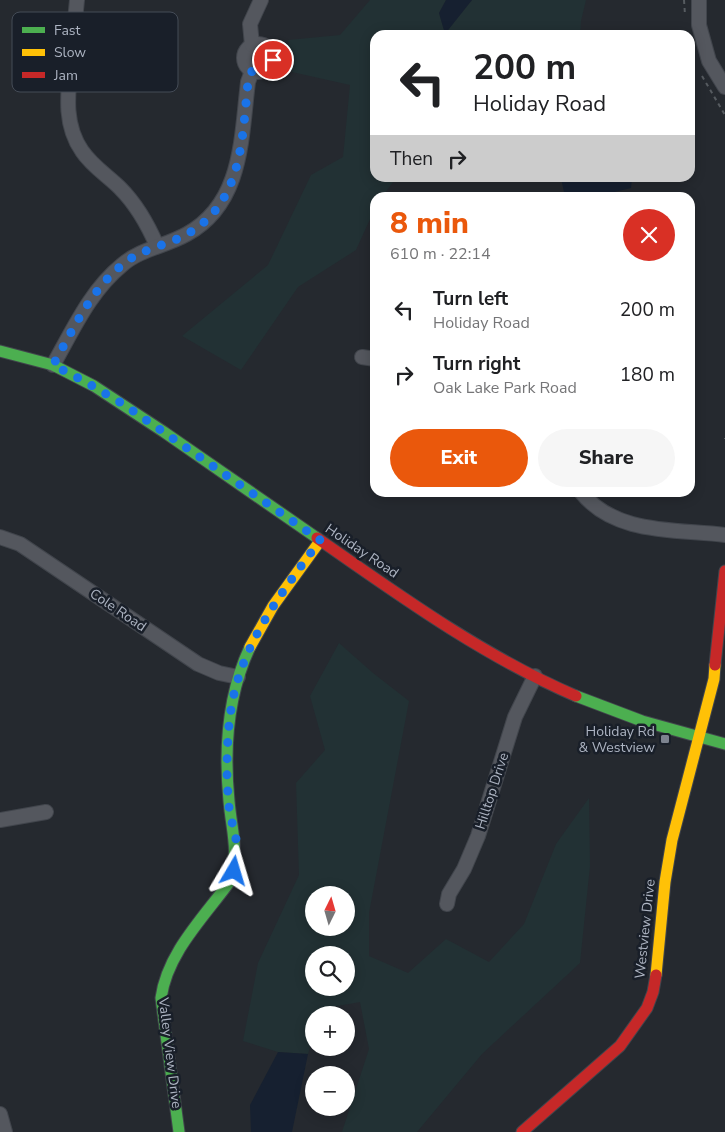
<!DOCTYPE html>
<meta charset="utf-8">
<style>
body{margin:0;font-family:"Nunito Sans",sans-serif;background:#f6f6f6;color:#202124;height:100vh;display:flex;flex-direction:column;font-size:19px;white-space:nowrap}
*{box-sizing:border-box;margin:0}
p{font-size:16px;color:#757577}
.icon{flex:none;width:28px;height:28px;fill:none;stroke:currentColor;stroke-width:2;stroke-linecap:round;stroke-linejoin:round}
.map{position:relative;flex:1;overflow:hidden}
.side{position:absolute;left:370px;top:192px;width:325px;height:305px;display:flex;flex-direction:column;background:#fff;border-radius:15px;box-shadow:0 2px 12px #0003}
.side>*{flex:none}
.guide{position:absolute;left:370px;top:30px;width:325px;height:152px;border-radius:15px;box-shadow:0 2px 12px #0003;background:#fff;color:#202124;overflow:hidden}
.needle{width:32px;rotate:5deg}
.tools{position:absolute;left:305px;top:886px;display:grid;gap:10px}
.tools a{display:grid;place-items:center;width:50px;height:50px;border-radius:50%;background:#fff;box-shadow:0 2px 12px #0003;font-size:25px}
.pin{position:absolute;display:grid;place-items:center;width:42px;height:42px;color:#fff;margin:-21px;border:2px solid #fff;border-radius:50%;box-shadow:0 1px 5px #0007}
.me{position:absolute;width:55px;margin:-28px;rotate:7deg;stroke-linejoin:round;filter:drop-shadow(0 0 4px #0008)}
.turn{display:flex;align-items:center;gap:18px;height:105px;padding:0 20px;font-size:22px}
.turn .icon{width:65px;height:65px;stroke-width:2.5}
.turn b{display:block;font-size:35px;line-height:42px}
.then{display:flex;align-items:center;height:48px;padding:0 20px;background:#0003;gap:10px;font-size:19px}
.round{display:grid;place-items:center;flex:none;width:52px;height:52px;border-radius:26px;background:#f6f6f6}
.head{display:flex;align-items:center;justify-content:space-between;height:85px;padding:0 20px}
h1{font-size:30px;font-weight:800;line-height:38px;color:#ea580c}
.button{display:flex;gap:10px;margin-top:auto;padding:10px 20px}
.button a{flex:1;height:58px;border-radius:30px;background:#ea580c;color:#fff;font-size:20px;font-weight:800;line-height:58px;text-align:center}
.button a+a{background:#f6f6f6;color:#202124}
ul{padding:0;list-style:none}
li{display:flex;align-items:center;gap:15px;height:65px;padding:0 20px}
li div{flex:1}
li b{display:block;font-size:19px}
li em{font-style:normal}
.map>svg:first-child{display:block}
.green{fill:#223134;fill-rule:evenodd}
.water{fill:#162030}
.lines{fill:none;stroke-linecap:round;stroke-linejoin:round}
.street-casing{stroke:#41454c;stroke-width:16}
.fast-casing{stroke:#41454c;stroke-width:13}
.slow-casing{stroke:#41454c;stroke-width:13}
.jam-casing{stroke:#41454c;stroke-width:13}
.path{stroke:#565b60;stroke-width:2;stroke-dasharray:4 4;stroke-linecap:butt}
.street{stroke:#54575e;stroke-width:14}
.fast{stroke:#4caf50;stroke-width:11}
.slow{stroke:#ffc107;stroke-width:11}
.jam{stroke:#c62828;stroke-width:11}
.route{stroke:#1a73e8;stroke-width:9;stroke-dasharray:0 16.2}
.poi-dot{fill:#7d838f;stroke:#191f29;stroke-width:2}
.labels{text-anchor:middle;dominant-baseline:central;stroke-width:5;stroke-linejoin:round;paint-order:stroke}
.street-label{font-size:14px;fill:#adb4c2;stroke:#191f29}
.poi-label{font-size:14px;fill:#adb4c2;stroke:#191f29;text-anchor:end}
.key{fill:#191f29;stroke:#454c57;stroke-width:1}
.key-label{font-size:14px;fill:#adb4c2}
</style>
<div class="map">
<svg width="725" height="1132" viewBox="0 0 725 1132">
<rect width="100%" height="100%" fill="#25292f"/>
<g class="green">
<polygon points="370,0 446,0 439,13 445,33 472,0 586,0 581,21 580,35 375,35 375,178 396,178 382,197 375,198 375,208 356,250 298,287 241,370 182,336 268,265 311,175 343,157 350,85 292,72 288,40 340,35"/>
<path d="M339,643L373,673L409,701L369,913V956L408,973L446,939L489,962L524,924L556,844L589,798L590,866L580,963L482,1054L417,1132H342L369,1049L360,1002L321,1009L319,1015H314V1033L308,1054L278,1052L243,1041L258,963L299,875L296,783L325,750L310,696ZM314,895H346V928H314ZM314,955H346V988H314Z"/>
</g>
<g class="water">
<polygon points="446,0 472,0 445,34 439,13"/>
<polygon points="561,178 632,178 631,188 594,197 565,197"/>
<polygon points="278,1052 308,1054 292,1132 251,1132 250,1105"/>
</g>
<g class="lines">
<g class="street-casing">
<g id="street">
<path d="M77,0C75,20 73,41 71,61C68,92 63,124 82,151C92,166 108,176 120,188C137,205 148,225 157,246"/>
<polyline points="699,0 699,25 709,61 725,87"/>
<circle cx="258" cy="58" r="14"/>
<polyline points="252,45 250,24 261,0"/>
<polyline points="362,357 375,359"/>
<path d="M53,365C73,330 90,291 122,265C140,249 166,246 187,234C243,203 241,138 248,82L252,71"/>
<path d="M581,492C615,535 676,529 725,535"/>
<polyline points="0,537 20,544 198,664 219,673 238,677"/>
<polyline points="0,820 46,812"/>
<polyline points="447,904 449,894 464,869 478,836 515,717 535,676"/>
<polyline points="0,1114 5,1132"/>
</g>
</g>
<g class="fast-casing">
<g id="fast">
<polyline points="0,351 53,365 94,386 164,432 317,538"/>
<polyline points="576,696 642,721 725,744"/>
<path d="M179,1132L161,998C167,954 202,919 228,884C240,850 232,835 229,801C224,750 228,694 250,647"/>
</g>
</g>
<g class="slow-casing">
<g id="slow">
<polyline points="250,647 273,606 320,541"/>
<polyline points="656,975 665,882 672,840 714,679 715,665"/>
</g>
</g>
<g class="jam-casing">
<g id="jam">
<path d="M317,538C400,596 483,656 576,696"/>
<polyline points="715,665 725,571"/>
<polyline points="522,1132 620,1046 647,1008 653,992 656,975"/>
</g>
</g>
<g class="path">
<polyline points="684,0 685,15"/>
<polyline points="702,76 725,115"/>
<polyline points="725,439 725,438"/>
</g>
<use href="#street" class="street"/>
<use href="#fast" class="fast"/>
<use href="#slow" class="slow"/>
<use href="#jam" class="jam"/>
</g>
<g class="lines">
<path class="route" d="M234,871C236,861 237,852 236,841C236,834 233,826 231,819C228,806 228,792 227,778C227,744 228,709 239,676C255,626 289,583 320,540L123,404L84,381L53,365C73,330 90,291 122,265C140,249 166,246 187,234C243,203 242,138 248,82L252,71C262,74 269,70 273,60"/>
</g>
<rect class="poi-dot" x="660" y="734" width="10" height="10" rx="2.5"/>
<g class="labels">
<g class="street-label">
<text transform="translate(362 551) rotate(34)">Holiday Road</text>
<text transform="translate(118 610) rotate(34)">Cole Road</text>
<text transform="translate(492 791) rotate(-72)">Hilltop Drive</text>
<text transform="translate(645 929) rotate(-84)">Westview Drive</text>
<text transform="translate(170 1053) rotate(83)">Valley View Drive</text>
</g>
<g class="poi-label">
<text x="655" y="731">Holiday Rd<tspan x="655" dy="16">&amp; Westview</tspan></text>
</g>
</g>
<rect x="12" y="12" width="166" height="80" rx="8" class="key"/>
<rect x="22" y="27" width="23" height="6" fill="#4caf50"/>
<rect x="22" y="49" width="23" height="7" fill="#ffc107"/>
<rect x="22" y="72" width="23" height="6" fill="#c62828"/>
<g class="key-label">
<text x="54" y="35">Fast</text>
<text x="54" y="57">Slow</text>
<text x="54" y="80">Jam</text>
</g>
</svg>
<div class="tools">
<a><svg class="needle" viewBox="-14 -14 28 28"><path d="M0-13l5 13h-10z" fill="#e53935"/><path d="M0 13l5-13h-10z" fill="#757577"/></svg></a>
<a><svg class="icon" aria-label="search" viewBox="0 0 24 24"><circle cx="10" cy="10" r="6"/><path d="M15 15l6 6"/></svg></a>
<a>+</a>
<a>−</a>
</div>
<div class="pin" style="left:273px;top:60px;background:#d93025"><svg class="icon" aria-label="arrive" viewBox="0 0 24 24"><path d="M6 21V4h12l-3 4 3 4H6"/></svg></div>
<svg class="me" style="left:234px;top:871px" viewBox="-20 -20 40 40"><path d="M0-17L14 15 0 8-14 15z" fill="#1a73e8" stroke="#fff" stroke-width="4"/></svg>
<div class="guide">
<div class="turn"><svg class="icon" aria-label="left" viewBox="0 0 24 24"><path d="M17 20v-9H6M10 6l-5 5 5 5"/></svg><div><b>200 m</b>Holiday Road</div></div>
<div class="then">Then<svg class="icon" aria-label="right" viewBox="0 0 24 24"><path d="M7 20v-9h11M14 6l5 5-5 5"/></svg></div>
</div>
<section class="side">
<div class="head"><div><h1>8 min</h1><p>610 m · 22:14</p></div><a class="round" style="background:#d93025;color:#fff"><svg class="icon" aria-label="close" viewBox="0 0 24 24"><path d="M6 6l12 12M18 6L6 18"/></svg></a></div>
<ul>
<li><svg class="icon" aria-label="left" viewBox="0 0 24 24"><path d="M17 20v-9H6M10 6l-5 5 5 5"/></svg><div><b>Turn left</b><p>Holiday Road</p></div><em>200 m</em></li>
<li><svg class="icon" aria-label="right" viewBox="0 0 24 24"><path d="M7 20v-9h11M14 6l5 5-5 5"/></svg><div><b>Turn right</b><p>Oak Lake Park Road</p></div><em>180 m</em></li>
</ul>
<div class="button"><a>Exit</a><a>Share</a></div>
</section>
</div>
